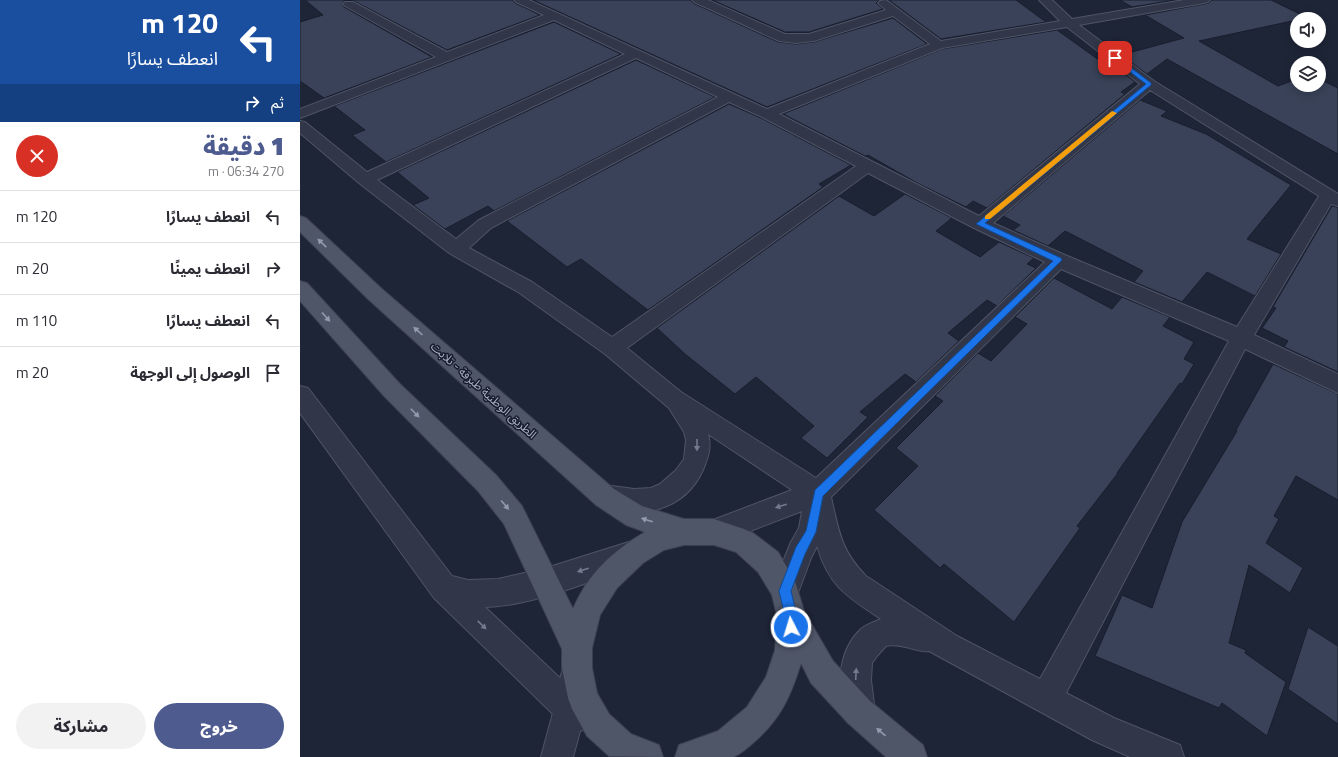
<!DOCTYPE html>
<html lang="ar">
<meta charset="utf-8">
<style>
body{margin:0;font-family:"Titillium Web","Noto Sans Arabic",sans-serif;background:#f2f2f3;color:#2b2b33;direction:rtl;height:100vh;display:flex;flex-direction:column;font-size:15px;white-space:nowrap}
*{box-sizing:border-box;margin:0}
p{font-size:13px;color:#7c7c81}
.icon{flex:none;width:22px;height:22px;fill:none;stroke:currentColor;stroke-width:2;stroke-linecap:round;stroke-linejoin:round}
.map{position:relative;flex:1;overflow:hidden;direction:ltr}
.side{display:flex;flex-direction:column;background:#fff;width:300px}
.side>*{flex:none}
.hud{background:#1a4fa0;color:#fff;overflow:hidden}
.controls{position:absolute;left:990px;top:12px;display:grid;gap:8px}
.controls a{display:grid;place-items:center;width:36px;height:36px;border-radius:50%;background:#fff;box-shadow:0 2px 10px #0003;font-size:20px}
.pin{position:absolute;display:grid;place-items:center;width:34px;height:34px;color:#fff;margin:-17px;border-radius:8px;box-shadow:0 2px 6px #0006}
.me{position:absolute;width:44px;margin:-22px;rotate:355deg;stroke-linejoin:round;filter:drop-shadow(0 0 3px #0008)}
.turn{display:flex;align-items:center;gap:14px;height:84px;padding:0 16px;font-size:18px}
.turn .icon{width:52px;height:52px;stroke-width:2.5}
.turn b{display:block;font-size:28px;line-height:34px}
.then{display:flex;align-items:center;height:38px;padding:0 16px;background:#0003;gap:8px;font-size:15px}
.round{display:grid;place-items:center;flex:none;width:42px;height:42px;border-radius:21px;background:#f2f2f3}
.overview{display:flex;align-items:center;justify-content:space-between;height:68px;padding:0 16px}
h1{font-size:24px;font-weight:800;line-height:30px;color:#4d5b8f}
.button{display:flex;gap:8px;margin-top:auto;padding:8px 16px}
.button a{flex:1;height:46px;border-radius:24px;background:#4d5b8f;color:#fff;font-size:16px;font-weight:800;line-height:46px;text-align:center}
.button a+a{background:#f2f2f3;color:#2b2b33}
ul{padding:0;list-style:none}
li{display:flex;align-items:center;gap:12px;height:52px;padding:0 16px;border-top:1px solid #e1e1e2}
li div{flex:1}
li b{display:block;font-size:15px}
li em{font-style:normal}
main{display:flex;flex:1;min-height:0}
.map>svg:first-child{display:block}
.building{fill:#394258;stroke:#191e2e}
.lines{fill:none;stroke-linecap:round;stroke-linejoin:round}
.minor-casing{stroke:#4f5466;stroke-width:2}
.tertiary-casing{stroke:#4f5466;stroke-width:2}
.primary-casing{stroke:#3b4051;stroke-width:2}
.minor{fill:#313748;fill-rule:evenodd}
.tertiary{fill:#313748;fill-rule:evenodd}
.primary{fill:#4f5668;fill-rule:evenodd}
.oneway{fill:#949aae}
.oneway2{fill:#747a8d}
.route{fill:#1a73e8;stroke:#114b97}
.slow{fill:#f59e0b}
.labels{text-anchor:middle;dominant-baseline:central;stroke-width:3;stroke-linejoin:round;paint-order:stroke}
.street-label{font-size:12px;fill:#abb1c5;stroke:#171c2c}
</style>
<main>
<div class="map">
<svg width="1038" height="757" viewBox="0 0 1038 757">
<rect width="100%" height="100%" fill="#1e2537"/>
<g class="building">
<polygon points="5,0 212,0 215,3 240,15 147,50 54,1 45,0 42,4 44,7 132,57 24,98 0,81 0,22 23,15"/>
<polygon points="233,0 390,0 393,3 478,42 496,44 514,42 593,18 627,44 467,107"/>
<polygon points="412,0 579,0 576,3 583,9 509,32 485,32"/>
<polygon points="589,0 716,0 746,22 641,39"/>
<polygon points="820,0 875,0 832,7"/>
<polygon points="912,0 971,0 1008,18 997,19 997,20 899,41 978,86 997,79 997,85 1019,85 1019,79 1038,88 1038,154 867,59 847,74 821,55 884,38 845,15 904,4 909,3"/>
<polygon points="254,22 321,54 86,162 52,135 65,130 34,106"/>
<polygon points="757,30 799,60 805,59 835,82 821,92 825,94 687,208 673,201 666,207 619,184 568,155 565,156 483,114 642,49"/>
<polygon points="336,60 415,97 194,211 188,206 145,229 113,205 129,198 97,172"/>
<polygon points="840,100 867,111 861,116 906,134 991,185 947,239 981,254 955,296 907,272 882,302 834,282 843,271 765,231 748,246 713,230 720,225 703,216"/>
<polygon points="429,104 461,118 551,165 519,184 523,187 348,310 281,259 267,267 207,221"/>
<polygon points="605,194 652,218 636,231 680,257 699,242 734,258 727,264 736,268 697,306 687,300 648,333 659,341 616,382 605,374 560,412 568,417 527,458 501,438 514,426 456,377 435,394 385,354 357,328 539,196 574,216"/>
<polygon points="1032,206 1038,207 1038,372 984,347 988,341 962,328 976,308 973,307 974,305"/>
<polygon points="754,278 812,309 822,297 870,317 863,326 894,342 884,359 894,364 882,384 880,383 817,473 818,473 777,526 780,528 714,622 644,564 640,568 574,510 618,466 596,448 643,401 635,396 678,353 691,361 727,324 715,317"/>
<polygon points="973,364 1038,394 1038,500 996,476 974,516 979,519 966,543 1003,568 990,593 949,565 929,643 946,650 945,653 986,682 967,736 922,703 919,708 795,656 822,595 852,608 882,522 937,431 936,430"/>
<polygon points="1008,627 1038,646 1038,724 988,689"/>
</g>
<g class="lines">
<g class="minor-casing">
<g id="minor">
<path d="M214,0H229L467,109L630,44L593,16L514,41L496,43L479,41L394,2L392,0H408L485,34H509L586,10L578,3L580,1L586,0L641,41L760,21L739,0H752L772,19L884,0H910L908,2L904,3L779,25L854,81L1038,194V206L1031,204L954,335L1038,374V393L945,349L766,693L814,718L880,745L884,757H830L792,740L629,651C622,654 601,642 586,646L577,656L572,663L571,680L575,712L570,723L559,728L548,723C536,694 536,652 561,629C567,624 574,622 581,619C548,597 529,587 517,546L511,558L495,601L485,605L475,601L471,591L491,542L499,528L502,511L414,545L405,541L401,532L405,523L492,490L408,434C412,447 408,458 403,470C384,512 337,521 296,505L292,497L296,489L305,485L334,489L351,488L360,484L376,470L384,459L386,440L384,432L369,408L305,354L218,292L149,253L59,183L0,133V121L5,122L67,172L325,54L254,20L0,118V109L136,57L45,6L43,4L45,2H53L147,52L244,15L216,2ZM767,27L840,84L679,216L479,114L642,48ZM336,58L418,97L179,220L156,239L77,180ZM850,90L1019,196L937,327L765,255L693,223ZM429,102L462,117L556,166L312,337L232,282L169,248L191,228ZM568,173L674,228L745,262L516,478L381,392L327,348ZM761,269L929,341L740,679L657,636L566,576C540,549 539,531 531,497Z"/>
<path d="M0,386L8,388L152,576L168,580L198,579L246,568L332,541L342,545L345,554L342,563L332,567C287,582 232,606 185,607L281,698L291,704L296,715L291,726L280,731L259,720L134,598L0,413Z"/>
</g>
</g>
<g class="tertiary-casing">
<polygon id="tertiary" points="276,660 287,664 291,675 286,709 273,757 241,757 254,709 261,675 265,664"/>
</g>
<g class="primary-casing">
<path id="primary" d="M0,216L6,218L82,289L314,489L342,506L384,519H414L444,529L453,533L478,552L495,581L504,611L533,661L570,701L623,745L627,757H586L548,723L511,683L501,663C491,696 480,720 453,743C447,748 441,754 433,757H375L379,745L418,731L447,707L466,677L475,650L477,616L472,595L458,572L436,552L414,545H384L364,550L343,563L317,588L300,615L292,648V668L297,693L309,714L331,734L359,745L363,757L309,756L287,736L272,709L268,698L262,668V649L204,524L178,491L84,396L0,301V281L7,283L100,384L196,475L222,506L273,609C288,573 313,551 345,532L326,525L296,505L68,299L0,232Z"/>
</g>
<use href="#minor" class="minor"/>
<use href="#tertiary" class="tertiary"/>
<use href="#primary" class="primary"/>
</g>
<defs><path id="oneway-solid" d="M-6-.8H1V-3.2L6.5 0L1 3.2V.8H-6Z"/></defs>
<g class="oneway">
<use href="#oneway-solid" transform="translate(22 243) rotate(-136)"/>
<use href="#oneway-solid" transform="translate(26 317) rotate(48)"/>
<use href="#oneway-solid" transform="translate(118 331) rotate(-138)"/>
<use href="#oneway-solid" transform="translate(115 413) rotate(45)"/>
<use href="#oneway-solid" transform="translate(205 505) rotate(50)"/>
<use href="#oneway-solid" transform="translate(347 520) rotate(-162)"/>
<use href="#oneway-solid" transform="translate(581 732) rotate(-139)"/>
</g>
<g class="oneway2">
<use href="#oneway-solid" transform="translate(397 445) rotate(90)"/>
<use href="#oneway-solid" transform="translate(481 506) rotate(162)"/>
<use href="#oneway-solid" transform="translate(283 570) rotate(162)"/>
<use href="#oneway-solid" transform="translate(182 625) rotate(44)"/>
<use href="#oneway-solid" transform="translate(556 674) rotate(-87)"/>
</g>
<polygon class="route" points="813,57 817,57 851,83 851,85 685,223 761,258 762,260 523,496 516,532 505,554 491,591 497,616 497,627 495,631 491,633 487,631 485,627 485,616 479,591 496,547 506,531 515,490 753,261 676,224 846,84 813,59"/>
<polygon class="slow" points="812,111 817,113 690,219 685,219 685,216"/>
<g class="labels">
<g class="street-label">
<text transform="translate(184 390) rotate(42)">الطريق الوطنية طبرقة - تلابت</text>
</g>
</g>
</svg>
<div class="controls">
<a><svg class="icon" aria-label="sound" viewBox="0 0 24 24"><path d="M4 9h4l5-4v14l-5-4H4zM17 9q2 3 0 6"/></svg></a>
<a><svg class="icon" aria-label="layers" viewBox="0 0 24 24"><path d="M12 4l9 5-9 5-9-5zM3 14l9 5 9-5"/></svg></a>
</div>
<div class="pin" style="left:815px;top:58px;background:#d93025"><svg class="icon" aria-label="arrive" viewBox="0 0 24 24"><path d="M6 21V4h12l-3 4 3 4H6"/></svg></div>
<svg class="me" style="left:491px;top:627px" viewBox="-20 -20 40 40"><circle r="17" fill="#1a73e8" stroke="#fff" stroke-width="3"/><path d="M0-11L8 9 0 5-8 9z" fill="#fff"/></svg>
</div>
<section class="side">
<div class="hud">
<div class="turn"><svg class="icon" aria-label="left" viewBox="0 0 24 24"><path d="M17 20v-9H6M10 6l-5 5 5 5"/></svg><div><b>120 m</b>انعطف يسارًا</div></div>
<div class="then">ثم<svg class="icon" aria-label="right" viewBox="0 0 24 24"><path d="M7 20v-9h11M14 6l5 5-5 5"/></svg></div>
</div>
<div class="overview"><div><h1>1 دقيقة</h1><p>270 m · 06:34</p></div><a class="round" style="background:#d93025;color:#fff"><svg class="icon" aria-label="close" viewBox="0 0 24 24"><path d="M6 6l12 12M18 6L6 18"/></svg></a></div>
<ul>
<li><svg class="icon" aria-label="left" viewBox="0 0 24 24"><path d="M17 20v-9H6M10 6l-5 5 5 5"/></svg><div><b>انعطف يسارًا</b></div><em>120 m</em></li>
<li><svg class="icon" aria-label="right" viewBox="0 0 24 24"><path d="M7 20v-9h11M14 6l5 5-5 5"/></svg><div><b>انعطف يمينًا</b></div><em>20 m</em></li>
<li><svg class="icon" aria-label="left" viewBox="0 0 24 24"><path d="M17 20v-9H6M10 6l-5 5 5 5"/></svg><div><b>انعطف يسارًا</b></div><em>110 m</em></li>
<li><svg class="icon" aria-label="arrive" viewBox="0 0 24 24"><path d="M6 21V4h12l-3 4 3 4H6"/></svg><div><b>الوصول إلى الوجهة</b></div><em>20 m</em></li>
</ul>
<div class="button"><a>خروج</a><a>مشاركة</a></div>
</section>
</main>
